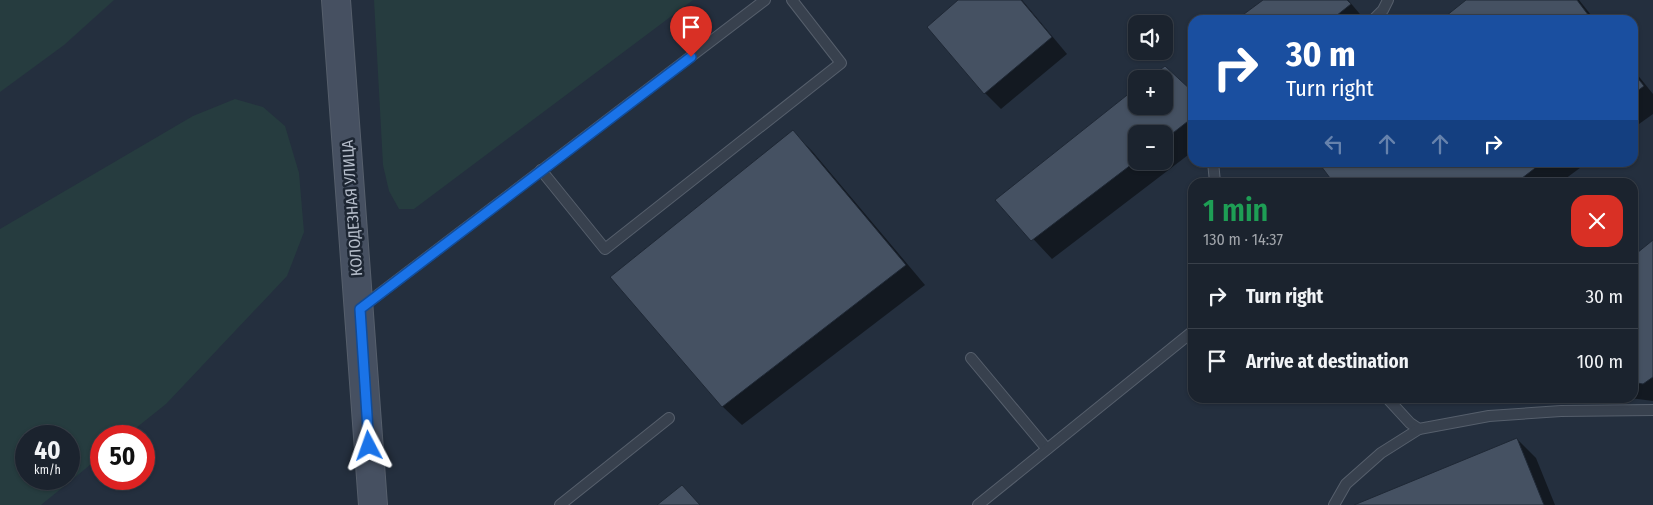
<!DOCTYPE html>
<meta charset="utf-8">
<style>
body{margin:0;font-family:"Fira Sans Condensed",sans-serif;background:#242b36;color:#f1f3f6;height:100vh;display:flex;flex-direction:column;font-size:19px;white-space:nowrap}
*{box-sizing:border-box;margin:0}
p{font-size:16px;color:#a0a4aa}
.icon{flex:none;width:28px;height:28px;fill:none;stroke:currentColor;stroke-width:2;stroke-linecap:round;stroke-linejoin:round}
.map{position:relative;flex:1;overflow:hidden}
.side{position:absolute;left:1188px;top:178px;width:450px;height:225px;display:flex;flex-direction:column;background:#1b232e;border-radius:15px;box-shadow:0 1px 4px #0004,0 0 0 1px #39404a}
.side>*{flex:none}
.banner{position:absolute;left:1188px;top:15px;width:450px;height:152px;border-radius:15px;box-shadow:0 1px 4px #0004,0 0 0 1px #39404a;background:#1a4fa0;color:#fff;overflow:hidden}
.controls{position:absolute;left:1128px;top:15px;display:grid;gap:10px}
.controls a{display:grid;place-items:center;width:45px;height:45px;border-radius:10px;background:#1b232e;box-shadow:0 1px 4px #0004,0 0 0 1px #39404a;font-size:25px}
.speed{position:absolute;left:15px;top:425px;display:flex;gap:10px;font-size:25px;font-weight:700;text-align:center}
.speed>*{display:grid;place-content:center;width:65px;height:65px;border-radius:50%;background:#1b232e;box-shadow:0 1px 4px #0004,0 0 0 1px #39404a;line-height:1}
.speed small{font-size:12px;font-weight:400}
.speed .limit{border:8px solid #d22;background:#fff;color:#111}
.pin{position:absolute;display:grid;place-items:center;width:42px;height:42px;color:#fff;margin:-51px -21px;border-radius:50% 50% 50% 0;rotate:-45deg;box-shadow:0 0 5px #0007}
.pin .icon{rotate:45deg}
.me{position:absolute;width:55px;margin:-28px;rotate:356deg;stroke-linejoin:round;filter:drop-shadow(0 0 4px #0008)}
.turn{display:flex;align-items:center;gap:18px;height:105px;padding:0 15px;font-size:22px}
.turn .icon{width:65px;height:65px;stroke-width:2.5}
.turn b{display:block;font-size:35px;line-height:42px}
.lanes{display:flex;align-items:center;height:48px;padding:0 15px;background:#0003;justify-content:center;gap:25px;direction:ltr}
.lanes .off{opacity:.35}
.round{display:grid;place-items:center;flex:none;width:52px;height:52px;border-radius:15px;background:#242b36}
.head{display:flex;align-items:center;justify-content:space-between;height:85px;padding:0 15px}
h1{font-size:30px;font-weight:600;line-height:38px;color:#1e9e55}
ul{padding:0;list-style:none}
li{display:flex;align-items:center;gap:15px;height:65px;padding:0 15px;border-top:1px solid #39404a}
li div{flex:1}
li b{display:block;font-size:19px}
li em{font-style:normal}
.map>svg:first-child{display:block}
.green{fill:#263c3f;fill-rule:evenodd}
.shadow{fill:#0007;fill-rule:evenodd}
.building{fill:#455162;stroke:#1f2835}
.lines{fill:none;stroke-linecap:round;stroke-linejoin:round}
.service-casing{stroke:#565f6c;stroke-width:12}
.secondary-casing{stroke:#565f6c;stroke-width:30}
.service{stroke:#38414e;stroke-width:10}
.secondary{stroke:#465061;stroke-width:28}
.route-casing{stroke:#114b97;stroke-width:12}
.route{stroke:#1a73e8;stroke-width:9}
.labels{text-anchor:middle;dominant-baseline:central;stroke-width:5;stroke-linejoin:round;paint-order:stroke}
.street-label{font-size:16px;fill:#b4bcc9;stroke:#1d2633}
</style>
<div class="map">
<svg width="1653" height="505" viewBox="0 0 1653 505">
<rect width="100%" height="100%" fill="#242f3e"/>
<g class="green">
<polygon points="0,0 114,0 64,45 0,92"/>
<polygon points="374,0 693,0 414,209 399,209 389,191 383,165"/>
<path d="M235,99L263,107L285,126L299,173L304,232L287,276L166,404L126,436H101V456L41,505H0V229L193,116ZM26,436H69V479H26Z"/>
</g>
<g class="shadow">
<polygon points="959,0 1022,0 1067,54 1001,109 985,93"/>
<polygon points="1265,0 1348,0 1365,20 1239,20"/>
<polygon points="1468,0 1579,0 1595,20 1443,20"/>
<path d="M1165,67L1192,93V152L1052,259L997,200L1136,90V106H1164ZM1136,134H1164V161H1136Z"/>
<polygon points="1632,68 1653,94 1653,114 1632,129"/>
<polygon points="793,132 812,151 925,285 742,425 722,406"/>
<polygon points="1320,162 1588,162 1561,182 1334,182"/>
<polygon points="1653,241 1653,401 1630,398 1632,398 1632,258"/>
<polygon points="1517,439 1536,458 1555,505 1357,505"/>
</g>
<g class="building">
<polygon points="958,0 1021,0 1052,37 984,94 927,27"/>
<polygon points="1263,0 1347,0 1351,4 1331,20 1236,20"/>
<polygon points="1466,0 1577,0 1592,20 1441,20"/>
<polygon points="1165,66 1192,91 1192,118 1164,140 1164,134 1136,134 1136,161 1031,241 995,200 1136,88 1136,106 1164,106 1164,79 1148,79"/>
<polygon points="1632,71 1644,86 1632,95"/>
<polygon points="793,130 906,265 722,407 610,277"/>
<polygon points="1318,162 1543,162 1517,182 1333,182"/>
<polygon points="1653,240 1653,377 1643,384 1632,382 1632,257"/>
<polygon points="1517,438 1544,505 1354,505"/>
<polygon points="682,485 700,505 657,505"/>
</g>
<g class="lines">
<g class="service-casing">
<g id="service">
<polyline points="1373,20 1383,10 1388,0"/>
<polyline points="1213,162 1215,182"/>
<polyline points="541,170 605,249 841,63 792,0"/>
<polyline points="362,307 765,0"/>
<polyline points="971,358 1047,449"/>
<polyline points="1387,398 1410,423 1419,429 1489,416 1561,411 1653,410"/>
<polyline points="560,505 669,418"/>
<polyline points="978,505 1192,332"/>
<polyline points="1334,505 1346,484 1381,453 1419,429"/>
</g>
</g>
<g class="secondary-casing">
<polyline id="secondary" points="336,0 373,505"/>
</g>
<use href="#service" class="service"/>
<use href="#secondary" class="secondary"/>
</g>
<g class="lines">
<g class="route-casing">
<polyline id="route" points="369,446 360,309 691,57"/>
</g>
<use href="#route" class="route"/>
</g>
<g class="labels">
<g class="street-label">
<text transform="translate(352 208) rotate(-94)">КОЛОДЕЗНАЯ УЛИЦА</text>
</g>
</g>
</svg>
<div class="controls">
<a><svg class="icon" aria-label="sound" viewBox="0 0 24 24"><path d="M4 9h4l5-4v14l-5-4H4zM17 9q2 3 0 6"/></svg></a>
<a>+</a>
<a>−</a>
</div>
<div class="speed"><div>40<small>km/h</small></div><div class="limit">50</div></div>
<div class="pin" style="left:691px;top:57px;background:#d93025"><svg class="icon" aria-label="arrive" viewBox="0 0 24 24"><path d="M6 21V4h12l-3 4 3 4H6"/></svg></div>
<svg class="me" style="left:369px;top:446px" viewBox="-20 -20 40 40"><path d="M0-17L14 15 0 8-14 15z" fill="#1a73e8" stroke="#fff" stroke-width="4"/></svg>
<div class="banner">
<div class="turn"><svg class="icon" aria-label="right" viewBox="0 0 24 24"><path d="M7 20v-9h11M14 6l5 5-5 5"/></svg><div><b>30 m</b>Turn right</div></div>
<div class="lanes"><svg class="icon off" aria-label="left" viewBox="0 0 24 24"><path d="M17 20v-9H6M10 6l-5 5 5 5"/></svg><svg class="icon off" aria-label="ahead" viewBox="0 0 24 24"><path d="M12 20V5M6 11l6-6 6 6"/></svg><svg class="icon off" aria-label="ahead" viewBox="0 0 24 24"><path d="M12 20V5M6 11l6-6 6 6"/></svg><svg class="icon" aria-label="right" viewBox="0 0 24 24"><path d="M7 20v-9h11M14 6l5 5-5 5"/></svg></div>
</div>
<section class="side">
<div class="head"><div><h1>1 min</h1><p>130 m · 14:37</p></div><a class="round" style="background:#d93025;color:#fff"><svg class="icon" aria-label="close" viewBox="0 0 24 24"><path d="M6 6l12 12M18 6L6 18"/></svg></a></div>
<ul>
<li><svg class="icon" aria-label="right" viewBox="0 0 24 24"><path d="M7 20v-9h11M14 6l5 5-5 5"/></svg><div><b>Turn right</b></div><em>30 m</em></li>
<li><svg class="icon" aria-label="arrive" viewBox="0 0 24 24"><path d="M6 21V4h12l-3 4 3 4H6"/></svg><div><b>Arrive at destination</b></div><em>100 m</em></li>
</ul>
</section>
</div>
